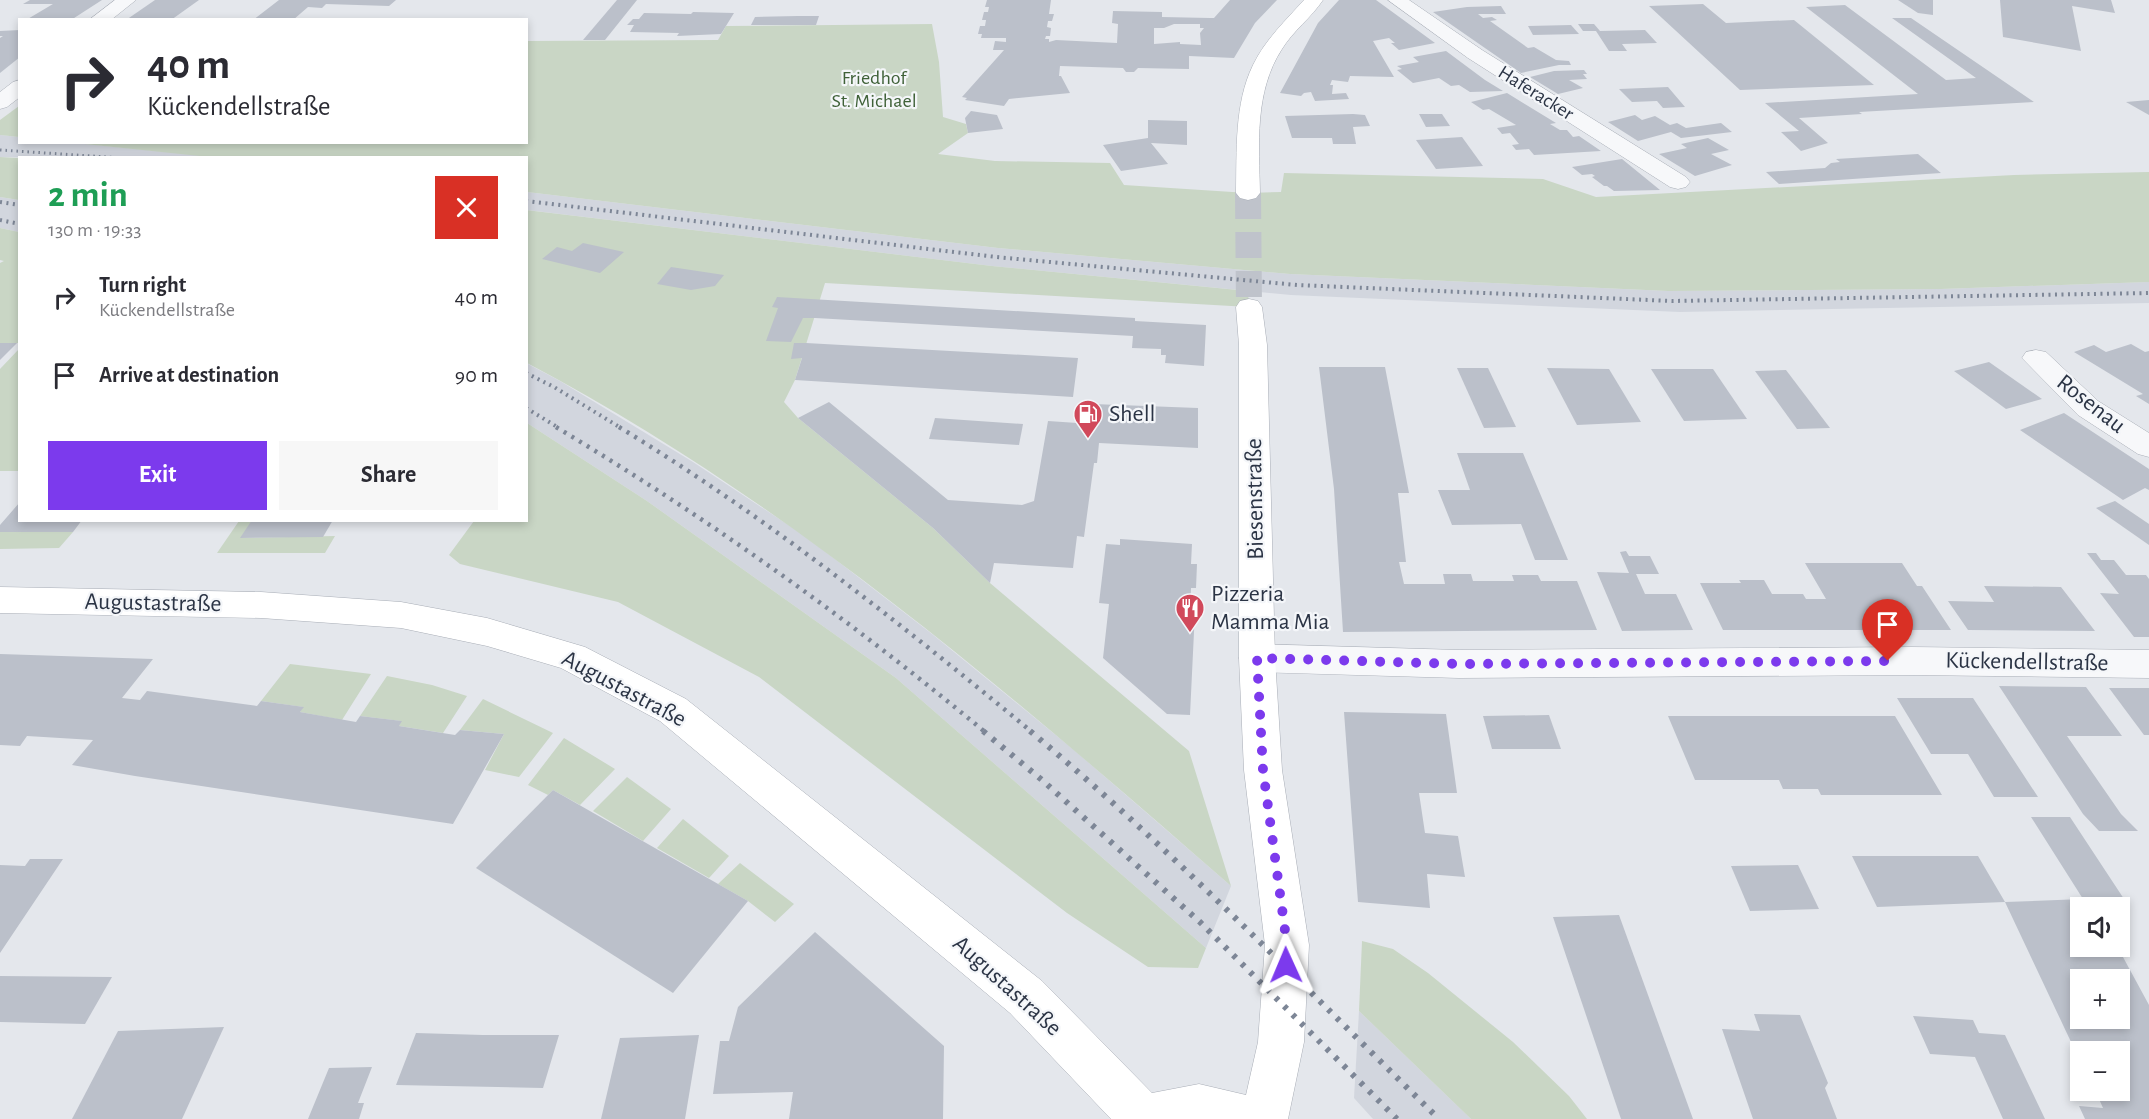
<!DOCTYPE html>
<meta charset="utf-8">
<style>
body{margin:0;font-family:"Alegreya Sans",sans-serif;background:#f7f7f7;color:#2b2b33;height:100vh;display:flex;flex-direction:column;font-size:22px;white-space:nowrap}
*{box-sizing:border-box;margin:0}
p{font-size:20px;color:#7c7c81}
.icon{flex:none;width:33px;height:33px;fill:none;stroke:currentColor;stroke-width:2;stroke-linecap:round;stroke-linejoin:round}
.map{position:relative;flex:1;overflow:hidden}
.sheet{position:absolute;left:18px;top:156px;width:510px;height:366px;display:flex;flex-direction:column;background:#fff;border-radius:0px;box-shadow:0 3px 9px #0003}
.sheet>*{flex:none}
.guide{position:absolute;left:18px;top:18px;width:510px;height:126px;border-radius:0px;box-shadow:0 3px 9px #0003;background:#fff;color:#2b2b33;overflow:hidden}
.tools{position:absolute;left:2070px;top:897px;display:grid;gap:12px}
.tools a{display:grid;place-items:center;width:60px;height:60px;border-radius:0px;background:#fff;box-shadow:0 3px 9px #0003;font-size:30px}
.pin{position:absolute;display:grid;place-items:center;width:51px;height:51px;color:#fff;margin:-62px -26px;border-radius:50% 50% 50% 0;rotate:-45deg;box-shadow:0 0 6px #0007}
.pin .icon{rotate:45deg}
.me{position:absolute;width:66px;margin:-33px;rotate:359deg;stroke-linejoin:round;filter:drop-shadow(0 0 4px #0008)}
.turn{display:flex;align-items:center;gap:21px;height:126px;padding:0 30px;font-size:27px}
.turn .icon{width:78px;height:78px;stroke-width:2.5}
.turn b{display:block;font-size:42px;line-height:51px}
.round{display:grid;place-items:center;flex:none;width:63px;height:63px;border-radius:0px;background:#f7f7f7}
.headline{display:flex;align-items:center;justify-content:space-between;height:102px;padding:0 30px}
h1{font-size:36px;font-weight:700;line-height:45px;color:#1e9e55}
.button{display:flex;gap:12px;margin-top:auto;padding:12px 30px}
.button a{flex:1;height:69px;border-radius:0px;background:#7c3aed;color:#fff;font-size:24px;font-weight:700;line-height:69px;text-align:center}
.button a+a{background:#f7f7f7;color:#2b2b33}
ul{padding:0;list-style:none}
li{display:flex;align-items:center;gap:18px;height:78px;padding:0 30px}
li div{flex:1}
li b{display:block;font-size:22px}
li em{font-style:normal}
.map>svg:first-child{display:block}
.built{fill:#d2d6de}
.green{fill:#c9d6c5}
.building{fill:#bbc0ca;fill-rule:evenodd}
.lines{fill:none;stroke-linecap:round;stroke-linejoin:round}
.secondary-tunnel{stroke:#bfc3cb;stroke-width:26;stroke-dasharray:26 13;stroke-linecap:butt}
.street-casing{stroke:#a9aeb7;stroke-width:1}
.secondary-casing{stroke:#a9aeb7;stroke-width:1}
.street{fill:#f7f8fa;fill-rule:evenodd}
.secondary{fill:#fff;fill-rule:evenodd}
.rail-far3{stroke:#7d8696;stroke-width:3;stroke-dasharray:1.5 4;stroke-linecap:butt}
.rail-far2{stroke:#7d8696;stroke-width:4;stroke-dasharray:2 4.5;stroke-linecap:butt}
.rail-far1{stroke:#7d8696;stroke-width:4.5;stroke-dasharray:3 6;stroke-linecap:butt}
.rail{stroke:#7d8696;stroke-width:6;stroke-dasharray:4 8;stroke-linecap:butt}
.route{stroke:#7c3aed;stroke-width:10;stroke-dasharray:0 18}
.labels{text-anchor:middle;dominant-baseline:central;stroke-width:4.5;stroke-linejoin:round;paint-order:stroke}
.far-park-label{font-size:20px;fill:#3f6138;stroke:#f4f6f9}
.far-street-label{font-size:20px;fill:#2b3445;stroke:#f4f6f9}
.street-label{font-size:24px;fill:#2b3445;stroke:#f4f6f9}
.poi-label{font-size:24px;fill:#2b3445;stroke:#f4f6f9;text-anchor:start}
</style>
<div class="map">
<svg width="2149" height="1119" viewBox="0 0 2149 1119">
<rect width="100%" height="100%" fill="#e4e7ec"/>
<g class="built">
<polygon points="0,135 19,137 20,142 75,143 219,157 0,157"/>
<polygon points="527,192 998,248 1290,274 1668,291 1941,289 2149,282 2149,303 1680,312 1291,295 992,266 527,210"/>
<polygon points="0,197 19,200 19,232 0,228"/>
<polygon points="526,363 560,381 693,462 805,536 932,634 1074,750 1231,886 1206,948 896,678 647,501 527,423"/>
<polygon points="1359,1011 1471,1119 1373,1119 1354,1098"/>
</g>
<g class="green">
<polygon points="932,24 939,62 943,117 966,124 968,133 938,154 995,161 1110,163 1124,185 1248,193 1281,192 1284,173 1543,179 1596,197 2014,175 2149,172 2149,282 1941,289 1668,291 1290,274 998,248 527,192 526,158 219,158 75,143 526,142 527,41 718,40 726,26"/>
<polygon points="19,106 19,137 0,135 0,120"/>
<polygon points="0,157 19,158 19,200 0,197"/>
<path d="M526,210L992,266L1248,291L1249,307L825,283L795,380L784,402L798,418L933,528L990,583L1189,751L1231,886C1011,694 787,500 527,363Z"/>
<polygon points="0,228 19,232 19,343 0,343 0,263 4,261 0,260"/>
<polygon points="19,349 19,471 0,471 0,369"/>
<polygon points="527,423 647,501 896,678 1206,948 1198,968 1148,967 1067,913 759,677 618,602 460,564 449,555 474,521 526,520"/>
<polygon points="239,521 252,521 241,538 335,536 325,553 217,553"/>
<polygon points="0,532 73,532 59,548 0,549"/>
<polygon points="290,664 371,674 342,720 300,712 303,707 261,701"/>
<polygon points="387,676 432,685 467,696 443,733 399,726 401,721 360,716"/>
<polygon points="483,699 553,733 519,777 485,770 504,734 460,730"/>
<polygon points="564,738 615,769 580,805 553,790 548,795 528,785"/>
<polygon points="627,777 671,809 643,841 593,811"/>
<polygon points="683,819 729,856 709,878 657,848"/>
<polygon points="740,863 794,904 775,922 748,901 718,884"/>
<polygon points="1362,941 1393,949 1428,973 1513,1042 1569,1096 1587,1119 1471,1119 1359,1011"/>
</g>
<g class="building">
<polygon points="30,0 102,0 71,20 26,20 53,4 23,4"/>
<polygon points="155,0 199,0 171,20 126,20"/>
<polygon points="279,0 396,0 389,6 326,4 322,8 308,7 293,20 253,20"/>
<polygon points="617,0 637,0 605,40 583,40"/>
<path d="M987,0H1051L1049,14H1054L1052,21H1048L1047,27L1051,28L1050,36H1046L1045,39H1049V42L1056,40L1117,43L1118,24L1112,23L1113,11L1162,12V17L1210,18H1214L1230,0H1277L1255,23L1234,58L1189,56V69L1138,68L1134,72H1126L1123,68L1060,66L1059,76H1061L1070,93L1009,99L1004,106L965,100L967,98L962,97L1004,50H993L995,41L1006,42V38H981L982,34H978L980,26H985L986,20H982L984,12H988L989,7H985ZM1174,24H1200V28H1204L1200,33L1201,45L1180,44V42L1154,44V28H1164Z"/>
<polygon points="1339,0 1376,0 1435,43 1399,50 1391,43 1395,43 1389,38 1373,41 1394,77 1350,76 1348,82 1332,80 1330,85 1333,85 1332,94 1346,93 1349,99 1315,101 1311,92 1304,93 1301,96 1280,93 1318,23"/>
<polygon points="1898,0 1933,0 1933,15 1918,13"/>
<polygon points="2000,0 2111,0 2115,13 2072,6 2081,51 2003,37"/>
<polygon points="1703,4 1726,23 1794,20 1874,85 1740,90 1649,6"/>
<polygon points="1845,5 1946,80 1976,78 1892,18 1911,18 2034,102 1859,112 1862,114 1799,118 1828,143 1801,151 1781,132 1799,131 1765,103 1918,94 1806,7"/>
<polygon points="1501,6 1506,14 1478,14 1483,18 1492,17 1497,20 1490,21 1528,48 1534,47 1556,60 1569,61 1571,65 1559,65 1521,73 1433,12 1467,7"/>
<polygon points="693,12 734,13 721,34 677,36 679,33 630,32 634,25 627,25 633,19 639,19 644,13 691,14"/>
<polygon points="798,16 819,16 816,25 751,25 755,17"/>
<polygon points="1578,24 1594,24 1600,31 1645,30 1657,43 1622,44 1627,51 1609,51 1596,31 1583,31"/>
<polygon points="1571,25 1579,34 1533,35 1528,26"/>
<polygon points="20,30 20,57 0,73 0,38 3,36 0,36 0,31"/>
<polygon points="1446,51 1485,80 1503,91 1470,92 1459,85 1451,86 1439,78 1413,83 1397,70 1402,69 1397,66 1419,62 1413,57"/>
<polygon points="1584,70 1587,74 1583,74 1587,79 1569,80 1583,88 1558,94 1530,77 1554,71"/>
<polygon points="1668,87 1685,107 1663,108 1657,101 1632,102 1619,89"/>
<polygon points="1507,93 1556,123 1550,124 1560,130 1567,130 1573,137 1579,136 1601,151 1534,155 1529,149 1516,150 1512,145 1519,144 1510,133 1502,134 1497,128 1516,125 1489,109 1483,110 1471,102"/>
<polygon points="2149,100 2149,115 2126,102"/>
<polygon points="971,111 997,115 1003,129 968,133 965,118"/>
<polygon points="1353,114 1365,115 1370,126 1353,127 1356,144 1333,144 1332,138 1292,138 1285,116"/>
<polygon points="1419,114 1442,114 1450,126 1426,127"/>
<polygon points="1635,115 1642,120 1655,116 1670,125 1677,123 1686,128 1721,123 1732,132 1681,138 1671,132 1638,141 1608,122"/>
<polygon points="1148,120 1187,121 1187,145 1151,143 1168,164 1121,171 1103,145 1148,138"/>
<polygon points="1462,137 1483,166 1436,169 1416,140"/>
<polygon points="1708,138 1729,150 1711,154 1732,165 1695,176 1659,154 1687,148 1681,144"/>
<polygon points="1918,154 1941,173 1779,184 1766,172 1825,168 1831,163 1840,162 1836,159"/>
<polygon points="1622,159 1660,190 1614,191 1607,186 1604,186 1592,177 1595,176 1592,174 1582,175 1572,167"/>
<polygon points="583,243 624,252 600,273 542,259 557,247 572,251"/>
<polygon points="671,267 724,275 715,286 691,290 657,284"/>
<polygon points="777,297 1135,318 1135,321 1206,325 1204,366 1165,363 1166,355 1161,355 1161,349 1132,348 1133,336 815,318 803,318 791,342 766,341 778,308 772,307"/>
<polygon points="0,343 17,343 0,360"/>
<polygon points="794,343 806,343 1078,358 1073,397 795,380 802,358 791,359"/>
<polygon points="2131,344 2145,352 2149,351 2149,404 2136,396 2143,394 2074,352 2094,345 2106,352"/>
<polygon points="1989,362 2042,399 2006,409 1954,371"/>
<polygon points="1319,367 1385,367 1409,493 1398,493 1406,562 1399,562 1404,584 1445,584 1443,574 1471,574 1473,581 1514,581 1512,575 1538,575 1541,581 1577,581 1597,630 1343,632 1334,489"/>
<polygon points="1457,368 1488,368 1516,427 1484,428"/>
<polygon points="1547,368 1609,369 1641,422 1577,425"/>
<polygon points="1651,369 1713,369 1747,419 1684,421"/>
<polygon points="1786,370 1830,428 1797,429 1755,371"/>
<polygon points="829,402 948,500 1022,505 1034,501 1048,421 1092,424 1093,404 1198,408 1198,448 1099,443 1097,463 1094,463 1084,537 1077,536 1073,568 994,563 990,583 933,528 798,418"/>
<polygon points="2064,413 2149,469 2149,490 2145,488 2123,500 2020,430"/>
<polygon points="935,418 1023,424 1019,445 929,439"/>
<polygon points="1457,453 1523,453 1568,560 1535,560 1521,524 1452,525 1438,490 1470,490"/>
<polygon points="2115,501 2149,524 2149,545 2096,508"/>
<polygon points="20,502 20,520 82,520 73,532 0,532 0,525"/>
<polygon points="252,520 333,520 323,537 240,538"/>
<polygon points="1120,539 1192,544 1191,564 1197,564 1196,588 1191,588 1190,610 1195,611 1190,715 1167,714 1103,658 1109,604 1099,603 1106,544 1120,545"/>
<polygon points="1626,551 1629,556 1650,556 1659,574 1636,574 1645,594 1676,594 1693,630 1622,631 1597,572 1629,573 1620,552"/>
<polygon points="2087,553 2096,553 2101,560 2114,560 2126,575 2146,575 2149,579 2149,637 2134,637 2100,593 2119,594"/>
<polygon points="1805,563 1902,563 1917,586 1922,586 1951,630 1723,630 1700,583 1741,583 1739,580 1764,580 1772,594 1803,594 1806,599 1826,599"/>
<polygon points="1984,586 2061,587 2095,631 1968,630 1948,601 1994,602"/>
<polygon points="0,654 153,659 122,698 140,700 147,691 257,706 261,701 304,707 300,712 356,722 360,716 402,721 399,726 455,735 460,730 504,734 453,824 135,776 72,765 93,740 27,736 20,746 0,745"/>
<polygon points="1999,686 2086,687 2122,736 2067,736 2121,814 2138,831 2099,831 2083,814"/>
<polygon points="2109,688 2149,688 2149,735 2144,735"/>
<polygon points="1897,698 1973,698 2038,797 1994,797 1968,754 1931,754"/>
<polygon points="1344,712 1446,714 1457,793 1419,793 1425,833 1458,836 1465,877 1427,874 1430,908 1358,902"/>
<polygon points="1549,715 1561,749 1492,749 1483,716"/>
<polygon points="1668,716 1895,716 1942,795 1821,795 1818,789 1783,789 1779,780 1695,780"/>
<polygon points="553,790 748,901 673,993 476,868"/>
<path d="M2031,817H2070L2124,899H2092L2096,908H2080V946H2117L2149,1005V1119H2085L2079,1106L2103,1108L2095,1090H2120V1052H2080V1061L2005,902L1877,907L1852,856H1978L2005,902L2083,899ZM2080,980H2120V1018H2080Z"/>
<polygon points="30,859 63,859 0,953 0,865 25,866"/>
<polygon points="1798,865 1819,909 1750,911 1731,866"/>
<polygon points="1619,915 1693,1119 1621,1119 1553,917"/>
<polygon points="815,932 944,1046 943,1119 789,1119 793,1092 713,1094 720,1041 729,1041 738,1007"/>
<polygon points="0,976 112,977 85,1024 0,1022"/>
<polygon points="1754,1014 1800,1015 1828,1083 1825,1088 1837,1119 1753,1119 1722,1029 1760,1031"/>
<polygon points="1913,1016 1973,1020 1979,1033 2005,1035 2045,1119 2003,1119 1975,1057 1930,1054"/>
<polygon points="224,1027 182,1119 72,1119 118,1031"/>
<polygon points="416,1033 483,1035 559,1035 543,1088 396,1085"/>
<polygon points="699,1035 685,1119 601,1119 620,1038"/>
<polygon points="372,1067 358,1103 364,1103 359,1119 308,1119 329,1068"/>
</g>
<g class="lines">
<polyline class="secondary-tunnel" points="1248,193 1249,307"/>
<g class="street-casing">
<g id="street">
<polygon points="115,0 136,0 111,20 89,20"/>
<polygon points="1388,0 1409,0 1482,50 1686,177 1690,182 1686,187 1678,189 1670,187 1468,58"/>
<polygon points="20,80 20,97 7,107 0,109 0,92 13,82"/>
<polygon points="2036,350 2046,352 2098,401 2149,433 2149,457 2138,454 2078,415 2022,358 2026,352"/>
<polygon points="1257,644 1459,650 1912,647 2149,650 2149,678 1912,675 1459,678 1257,672 1244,668 1239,658 1244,648"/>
</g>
</g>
<g class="secondary-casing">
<g id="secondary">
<path d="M1304,0H1323C1311,18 1293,31 1282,49C1254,92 1259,145 1260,193L1256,198L1248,200L1240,198L1236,193C1237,151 1234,104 1253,65C1265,40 1286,20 1304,0Z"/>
<polygon points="1249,299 1258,301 1262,307 1267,345 1275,658 1282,770 1309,945 1304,1042 1288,1119 1111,1119 1010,1013 660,721 561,668 487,646 401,628 261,618 0,613 0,587 261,592 401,602 487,618 585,647 686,699 1042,981 1152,1093 1199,1084 1246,1095 1258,1042 1265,945 1244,770 1239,658 1239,345 1236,307 1240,301"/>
</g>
</g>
<use href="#street" class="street"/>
<use href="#secondary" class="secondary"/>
<polyline class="rail-far3" points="0,150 122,158"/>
<g class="rail-far2">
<polyline points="526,201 996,257 1297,285 1672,301 2149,293"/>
<polyline points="0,202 20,205"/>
<polyline points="0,220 20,224"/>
<polyline points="526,373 554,387 621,428"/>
<polyline points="526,408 559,428"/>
</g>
<g class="rail-far1">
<path d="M556,427C709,519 848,618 985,732"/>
<path d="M619,427C765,516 900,623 1032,732"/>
</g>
<g class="rail">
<polyline points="983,731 1042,780 1201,923 1397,1119"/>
<path d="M1030,731C1173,850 1306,989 1439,1119"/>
</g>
</g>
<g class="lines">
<polyline class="route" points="1286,965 1287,945 1263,770 1257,658 1459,664 1888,661"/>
</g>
<defs>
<g id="fuel-pin" transform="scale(1.5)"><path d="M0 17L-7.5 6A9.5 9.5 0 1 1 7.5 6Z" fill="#d1495b" stroke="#f4f6f9"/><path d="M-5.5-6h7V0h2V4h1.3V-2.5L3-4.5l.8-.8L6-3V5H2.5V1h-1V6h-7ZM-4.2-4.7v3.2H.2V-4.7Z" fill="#fff"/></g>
<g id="restaurant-pin" transform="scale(1.5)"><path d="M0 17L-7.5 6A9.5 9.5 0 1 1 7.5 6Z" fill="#d1495b" stroke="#f4f6f9"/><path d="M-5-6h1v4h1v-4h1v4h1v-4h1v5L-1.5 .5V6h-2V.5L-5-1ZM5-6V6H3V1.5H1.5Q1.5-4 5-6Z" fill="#fff"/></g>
</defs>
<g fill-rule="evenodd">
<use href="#fuel-pin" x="1088" y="414"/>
<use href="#restaurant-pin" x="1190" y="608"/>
</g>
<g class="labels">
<g class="far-park-label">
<text x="874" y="78">Friedhof<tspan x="874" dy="23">St. Michael</tspan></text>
</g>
<g class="far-street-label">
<text transform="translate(1536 93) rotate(32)">Haferacker</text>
</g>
<g class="street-label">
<text transform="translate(2091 404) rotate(38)">Rosenau</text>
<text transform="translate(1255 499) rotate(-91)">Biesenstraße</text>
<text transform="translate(153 603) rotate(1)">Augustastraße</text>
<text transform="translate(2027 662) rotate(1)">Kückendellstraße</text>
<text transform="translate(624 689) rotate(28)">Augustastraße</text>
<text transform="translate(1007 986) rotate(42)">Augustastraße</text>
</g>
<g class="poi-label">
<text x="1109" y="414">Shell</text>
<text x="1211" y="594">Pizzeria<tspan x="1211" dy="28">Mamma Mia</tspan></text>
</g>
</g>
</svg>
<div class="tools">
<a><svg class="icon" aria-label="sound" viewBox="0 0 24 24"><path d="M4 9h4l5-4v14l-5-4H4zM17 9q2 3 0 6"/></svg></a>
<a>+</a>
<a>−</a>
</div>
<div class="pin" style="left:1888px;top:661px;background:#d93025"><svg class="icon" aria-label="arrive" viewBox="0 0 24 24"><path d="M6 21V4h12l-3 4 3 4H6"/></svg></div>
<svg class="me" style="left:1286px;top:965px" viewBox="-20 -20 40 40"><path d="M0-17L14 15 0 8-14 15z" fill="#7c3aed" stroke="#fff" stroke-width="4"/></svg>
<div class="guide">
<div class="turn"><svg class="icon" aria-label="right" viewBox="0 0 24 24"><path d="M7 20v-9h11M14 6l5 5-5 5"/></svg><div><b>40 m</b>Kückendellstraße</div></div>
</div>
<section class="sheet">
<div class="headline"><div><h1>2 min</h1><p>130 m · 19:33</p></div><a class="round" style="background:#d93025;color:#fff"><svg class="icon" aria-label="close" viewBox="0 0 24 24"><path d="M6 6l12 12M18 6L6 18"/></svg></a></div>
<ul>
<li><svg class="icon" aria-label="right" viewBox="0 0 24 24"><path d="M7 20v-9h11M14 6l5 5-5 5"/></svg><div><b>Turn right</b><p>Kückendellstraße</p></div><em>40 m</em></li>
<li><svg class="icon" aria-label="arrive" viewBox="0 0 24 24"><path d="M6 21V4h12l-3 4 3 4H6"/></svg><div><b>Arrive at destination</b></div><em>90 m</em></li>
</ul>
<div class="button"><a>Exit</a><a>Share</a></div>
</section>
</div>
